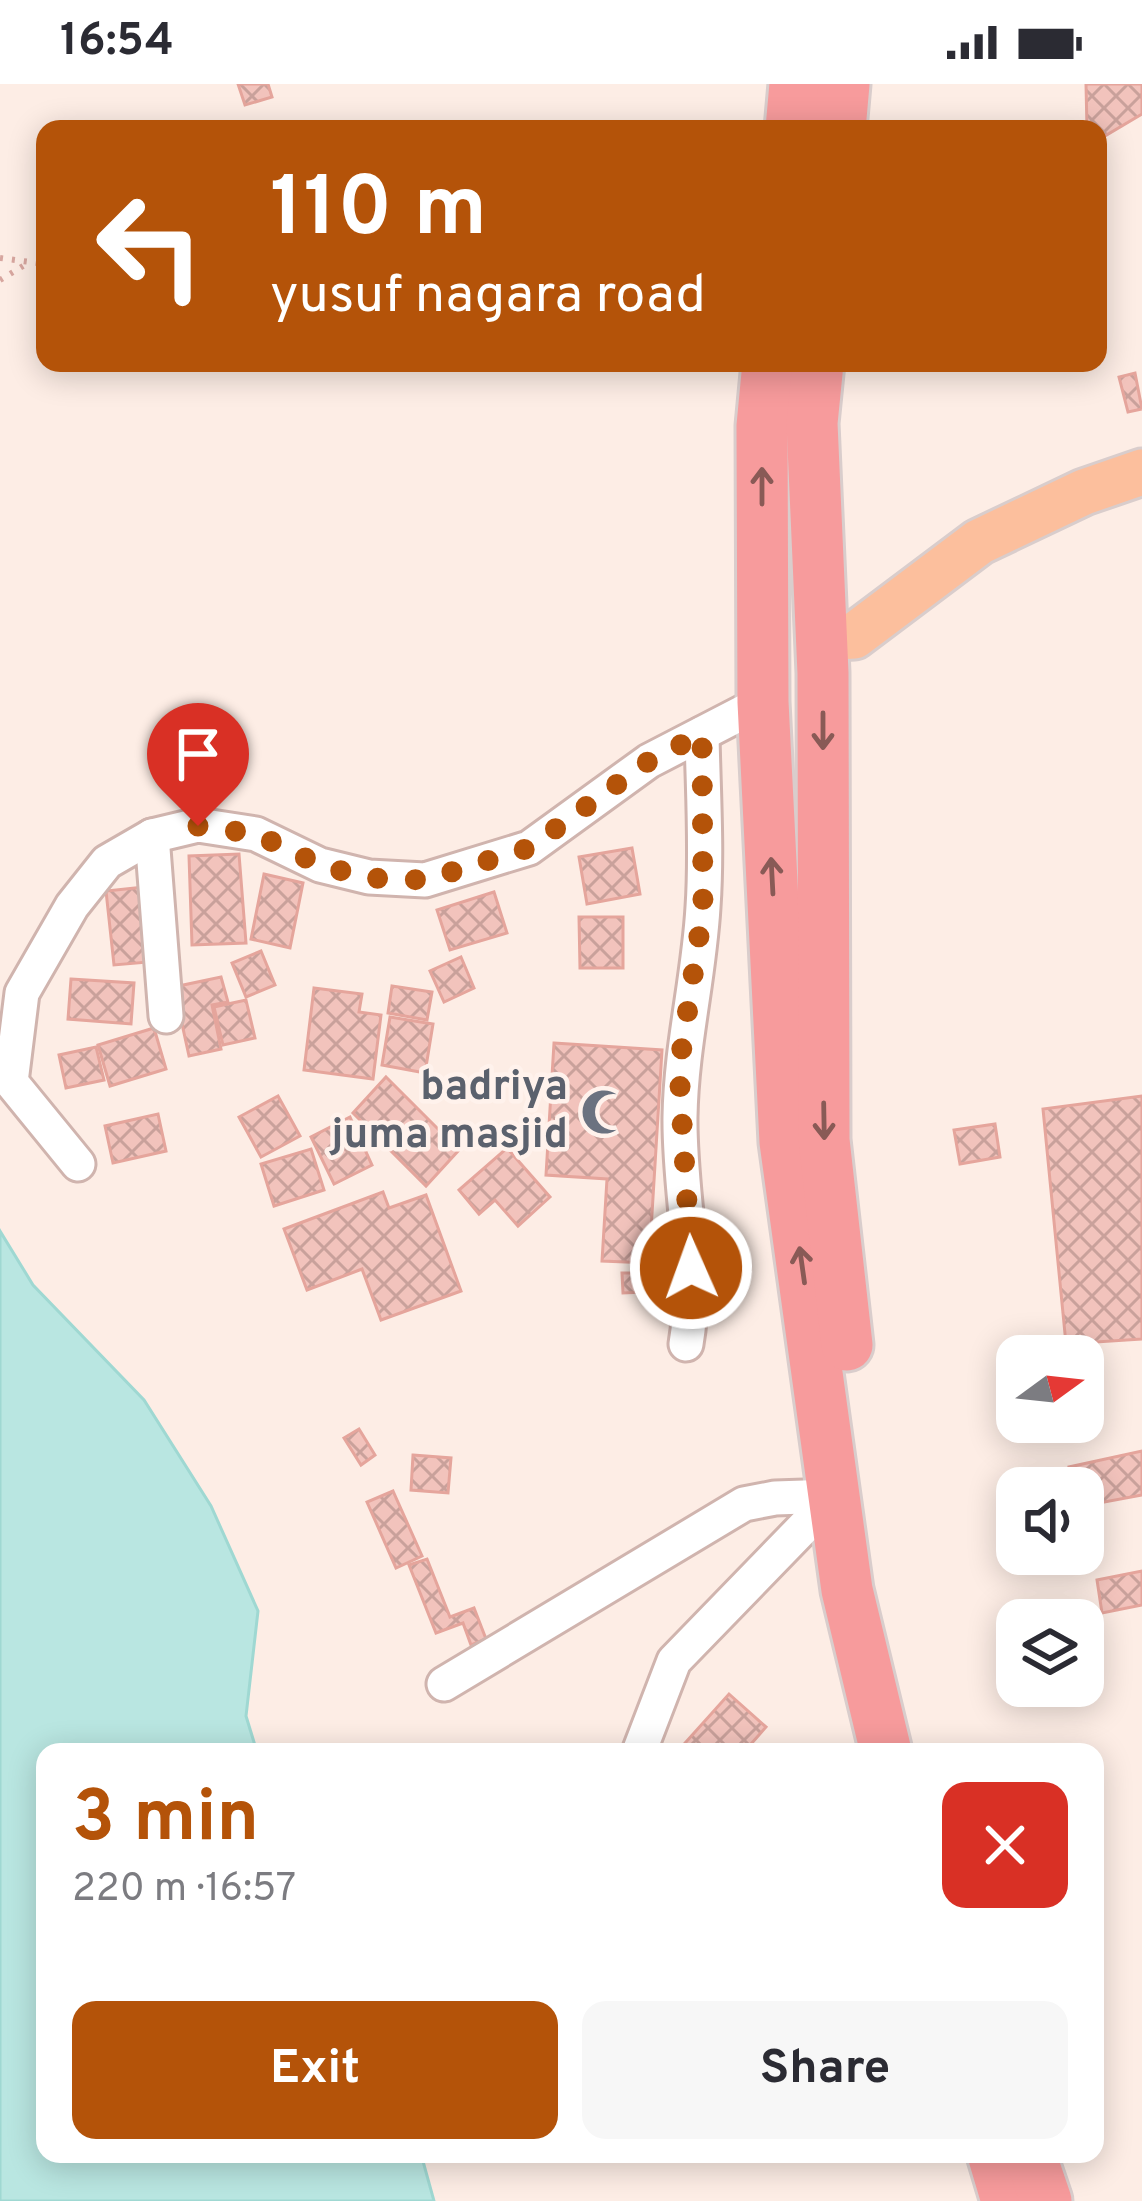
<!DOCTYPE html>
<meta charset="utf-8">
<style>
body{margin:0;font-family:Overpass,sans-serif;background:#f7f7f7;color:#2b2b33;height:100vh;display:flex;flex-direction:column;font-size:45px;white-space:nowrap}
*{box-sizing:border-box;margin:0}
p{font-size:39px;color:#7c7c81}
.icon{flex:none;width:66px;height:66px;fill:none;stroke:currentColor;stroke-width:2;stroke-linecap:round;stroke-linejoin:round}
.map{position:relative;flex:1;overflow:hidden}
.panel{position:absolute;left:36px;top:1659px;width:1068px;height:420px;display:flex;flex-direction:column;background:#fff;border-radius:24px;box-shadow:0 6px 30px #0003}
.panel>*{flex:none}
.guide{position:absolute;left:36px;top:36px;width:1071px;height:252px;border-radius:24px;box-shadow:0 6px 30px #0003;background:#b45309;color:#fff;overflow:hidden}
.needle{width:78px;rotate:75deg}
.controls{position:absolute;left:996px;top:1251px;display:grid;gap:24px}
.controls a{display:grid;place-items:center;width:108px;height:108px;border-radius:24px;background:#fff;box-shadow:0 6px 30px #0003;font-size:60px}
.pin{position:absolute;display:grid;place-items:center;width:102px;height:102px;color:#fff;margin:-123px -51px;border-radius:50% 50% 50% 0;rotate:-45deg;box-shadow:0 0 12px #0007}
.pin .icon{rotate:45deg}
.me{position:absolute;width:132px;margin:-66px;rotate:358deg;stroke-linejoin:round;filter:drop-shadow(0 0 9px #0008)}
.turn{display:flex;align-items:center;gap:42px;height:252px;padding:0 36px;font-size:54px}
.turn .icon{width:156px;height:156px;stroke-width:2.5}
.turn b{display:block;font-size:84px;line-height:102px}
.round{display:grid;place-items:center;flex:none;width:126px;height:126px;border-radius:24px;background:#f7f7f7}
.overview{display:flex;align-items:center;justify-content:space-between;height:204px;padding:0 36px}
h1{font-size:72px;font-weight:700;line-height:90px;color:#b45309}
.cta{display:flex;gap:24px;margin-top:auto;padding:24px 36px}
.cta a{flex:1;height:138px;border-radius:24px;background:#b45309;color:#fff;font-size:48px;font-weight:700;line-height:138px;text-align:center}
.cta a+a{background:#f7f7f7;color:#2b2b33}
.status{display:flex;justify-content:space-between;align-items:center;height:84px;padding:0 60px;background:#fff;direction:ltr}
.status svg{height:33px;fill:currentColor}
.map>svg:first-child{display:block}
.water{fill:#b9e6e1;stroke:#9fd8d2;stroke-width:3}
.building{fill:url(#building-cross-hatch);stroke:#e5a59c;stroke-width:3}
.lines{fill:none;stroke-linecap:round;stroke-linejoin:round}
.minor-casing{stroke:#d0b4ae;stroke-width:39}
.major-casing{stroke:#d9cdcc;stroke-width:51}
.highway-casing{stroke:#d9cdcc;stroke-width:57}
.path{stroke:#d7a69f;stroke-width:6;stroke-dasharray:3 9;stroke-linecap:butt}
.minor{stroke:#fff;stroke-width:33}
.major{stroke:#fcbf9d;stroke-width:45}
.highway{stroke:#f79b9c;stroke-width:51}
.oneway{stroke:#895a56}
.route{stroke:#b45309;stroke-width:21;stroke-dasharray:0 37.8}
.labels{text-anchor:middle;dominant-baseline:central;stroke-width:9;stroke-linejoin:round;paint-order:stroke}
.worship-label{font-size:42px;font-weight:bold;fill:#5b616d;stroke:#fff2ec;text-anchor:end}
</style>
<div class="status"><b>16:54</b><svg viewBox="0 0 49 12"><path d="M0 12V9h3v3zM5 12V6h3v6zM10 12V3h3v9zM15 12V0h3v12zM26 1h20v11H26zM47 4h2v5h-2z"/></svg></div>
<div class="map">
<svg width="1142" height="2117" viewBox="0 0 1142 2117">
<defs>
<pattern id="building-cross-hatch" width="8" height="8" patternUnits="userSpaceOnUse" patternTransform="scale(3)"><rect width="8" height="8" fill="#f2c3bc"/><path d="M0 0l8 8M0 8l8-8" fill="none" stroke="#c9a19b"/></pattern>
</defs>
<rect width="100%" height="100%" fill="#fdede5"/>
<polygon class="water" points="0,1147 33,1201 144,1316 211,1422 258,1527 246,1632 257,1668 45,1668 45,2070 421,2070 434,2117 0,2117"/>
<g class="building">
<polygon points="238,0 268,0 272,13 245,21"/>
<polygon points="1086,0 1142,0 1142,30 1098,56 1098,45 1087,45"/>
<polygon points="1135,289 1142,325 1128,328 1119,293"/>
<polygon points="632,764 640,810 587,820 579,773"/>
<polygon points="239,770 246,859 192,861 189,772"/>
<polygon points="264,790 303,799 290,864 251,855"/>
<polygon points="145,803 149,878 114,881 106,807"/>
<polygon points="494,808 507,849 450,866 437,826"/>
<polygon points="579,833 623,833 623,884 580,884"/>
<polygon points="261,867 275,901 246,913 232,879"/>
<polygon points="461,873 474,904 444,918 430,887"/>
<polygon points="221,893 228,918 212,921 221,965 189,972 174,903"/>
<polygon points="71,895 134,899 131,940 68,935"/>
<polygon points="392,902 432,908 427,936 388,929"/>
<polygon points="314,904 362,910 359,928 381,931 373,995 304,986"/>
<polygon points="246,916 255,954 223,961 214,923"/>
<polygon points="390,933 433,940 425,989 382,981"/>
<polygon points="154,944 166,985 110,1002 98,961"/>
<polygon points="554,959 662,966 649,1179 602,1177 607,1095 546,1091"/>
<polygon points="96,963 104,996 66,1004 59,971"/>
<polygon points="386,993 459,1066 426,1102 353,1029"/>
<polygon points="278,1012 300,1052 261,1073 239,1033"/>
<polygon points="1142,1012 1142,1255 1066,1260 1043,1025"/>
<polygon points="158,1030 166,1067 113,1079 105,1042"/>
<polygon points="350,1033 372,1081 334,1100 311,1053"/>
<polygon points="995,1040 1000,1073 960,1080 954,1046"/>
<polygon points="507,1064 550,1113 518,1142 495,1116 479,1130 459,1106"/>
<polygon points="311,1065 324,1106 274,1122 261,1080"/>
<polygon points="383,1108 389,1124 426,1111 461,1207 381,1236 362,1185 307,1206 284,1145"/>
<polygon points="622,1189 644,1189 644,1208 623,1209"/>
<polygon points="359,1345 375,1371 361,1381 344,1354"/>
<polygon points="1142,1367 1142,1411 1083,1422 1083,1404 1073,1404 1069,1383"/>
<polygon points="413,1371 451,1374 448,1409 411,1406"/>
<polygon points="393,1407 422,1472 396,1484 367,1418"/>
<polygon points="427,1475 450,1533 474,1524 486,1555 471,1561 463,1539 436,1549 409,1481"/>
<polygon points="1142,1487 1142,1521 1102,1529 1097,1496"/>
<polygon points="729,1610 766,1643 744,1668 677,1668"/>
</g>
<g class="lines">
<g class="minor-casing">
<g id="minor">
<polyline points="152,752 166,932"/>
<polyline points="78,1080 11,998 22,909 72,822 107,778 152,752 198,741 256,750 320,781 369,793 425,796 529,764 649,677 763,618"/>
<path d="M686,1260C699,1184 679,1109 680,1033C681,962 699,894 703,823C707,766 703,707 702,650"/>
<polyline points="444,1600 744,1420 775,1414 834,1412"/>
<polyline points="639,1668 674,1577 834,1412"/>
</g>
</g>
<g class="major-casing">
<polyline id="major" points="820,554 854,552 979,458 1084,408 1142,388"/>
</g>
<g class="highway-casing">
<g id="highway">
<polyline points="791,45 795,0"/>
<polyline points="840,45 844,0"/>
<polyline points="768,279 762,342 763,618 785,1058 847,1506 886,1668"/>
<polyline points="818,279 812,339 823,589 824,1056 847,1261"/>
<polyline points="993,2070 1007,2117"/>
<polyline points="1030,2070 1046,2117"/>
</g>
</g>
<g class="path">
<polyline points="0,174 45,180"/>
<polyline points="0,196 28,179"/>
</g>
<use href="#minor" class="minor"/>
<use href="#major" class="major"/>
<use href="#highway" class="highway"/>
</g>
<defs><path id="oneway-shaft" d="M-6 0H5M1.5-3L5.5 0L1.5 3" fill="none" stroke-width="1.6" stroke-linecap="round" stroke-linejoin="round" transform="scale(3)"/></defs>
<g class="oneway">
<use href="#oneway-shaft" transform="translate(762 402) rotate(-90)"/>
<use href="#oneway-shaft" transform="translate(823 647) rotate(90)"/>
<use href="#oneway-shaft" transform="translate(772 792) rotate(-93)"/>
<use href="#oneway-shaft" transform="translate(824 1037) rotate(89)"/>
<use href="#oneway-shaft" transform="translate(802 1181) rotate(-98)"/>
</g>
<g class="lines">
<polyline class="route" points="198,742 256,750 320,781 368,794 425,796 529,764 649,677 702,650 703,826 681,970 680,1005 691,1184"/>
</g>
<defs>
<g id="mosque-bare" transform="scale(3.6)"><path d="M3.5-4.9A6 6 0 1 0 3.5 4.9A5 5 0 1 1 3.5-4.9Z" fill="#6b7280" stroke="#fff2ec" stroke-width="2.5" paint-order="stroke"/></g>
</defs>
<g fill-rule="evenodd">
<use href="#mosque-bare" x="604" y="1028"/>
</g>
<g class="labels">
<g class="worship-label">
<text x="568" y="1004">badriya<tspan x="568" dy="48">juma masjid</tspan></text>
</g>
</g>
</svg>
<div class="controls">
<a><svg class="needle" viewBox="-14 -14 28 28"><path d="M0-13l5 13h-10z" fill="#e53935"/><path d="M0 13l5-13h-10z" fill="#7c7c81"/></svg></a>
<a><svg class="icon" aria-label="sound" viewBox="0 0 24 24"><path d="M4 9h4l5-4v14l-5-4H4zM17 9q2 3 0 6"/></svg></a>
<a><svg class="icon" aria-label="layers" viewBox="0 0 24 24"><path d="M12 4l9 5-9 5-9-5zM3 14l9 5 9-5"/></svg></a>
</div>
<div class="pin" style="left:198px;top:742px;background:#d93025"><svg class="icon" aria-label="arrive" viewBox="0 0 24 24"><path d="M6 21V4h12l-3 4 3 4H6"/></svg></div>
<svg class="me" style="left:691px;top:1184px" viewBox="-20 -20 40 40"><circle r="17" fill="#b45309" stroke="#fff" stroke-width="3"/><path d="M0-11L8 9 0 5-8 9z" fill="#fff"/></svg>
<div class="guide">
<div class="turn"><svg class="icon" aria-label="left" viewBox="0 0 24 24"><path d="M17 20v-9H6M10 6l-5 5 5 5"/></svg><div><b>110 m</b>yusuf nagara road</div></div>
</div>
<section class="panel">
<div class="overview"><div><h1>3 min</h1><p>220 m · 16:57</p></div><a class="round" style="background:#d93025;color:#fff"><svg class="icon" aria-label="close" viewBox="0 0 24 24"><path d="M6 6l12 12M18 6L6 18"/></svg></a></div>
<div class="cta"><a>Exit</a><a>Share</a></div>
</section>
</div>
